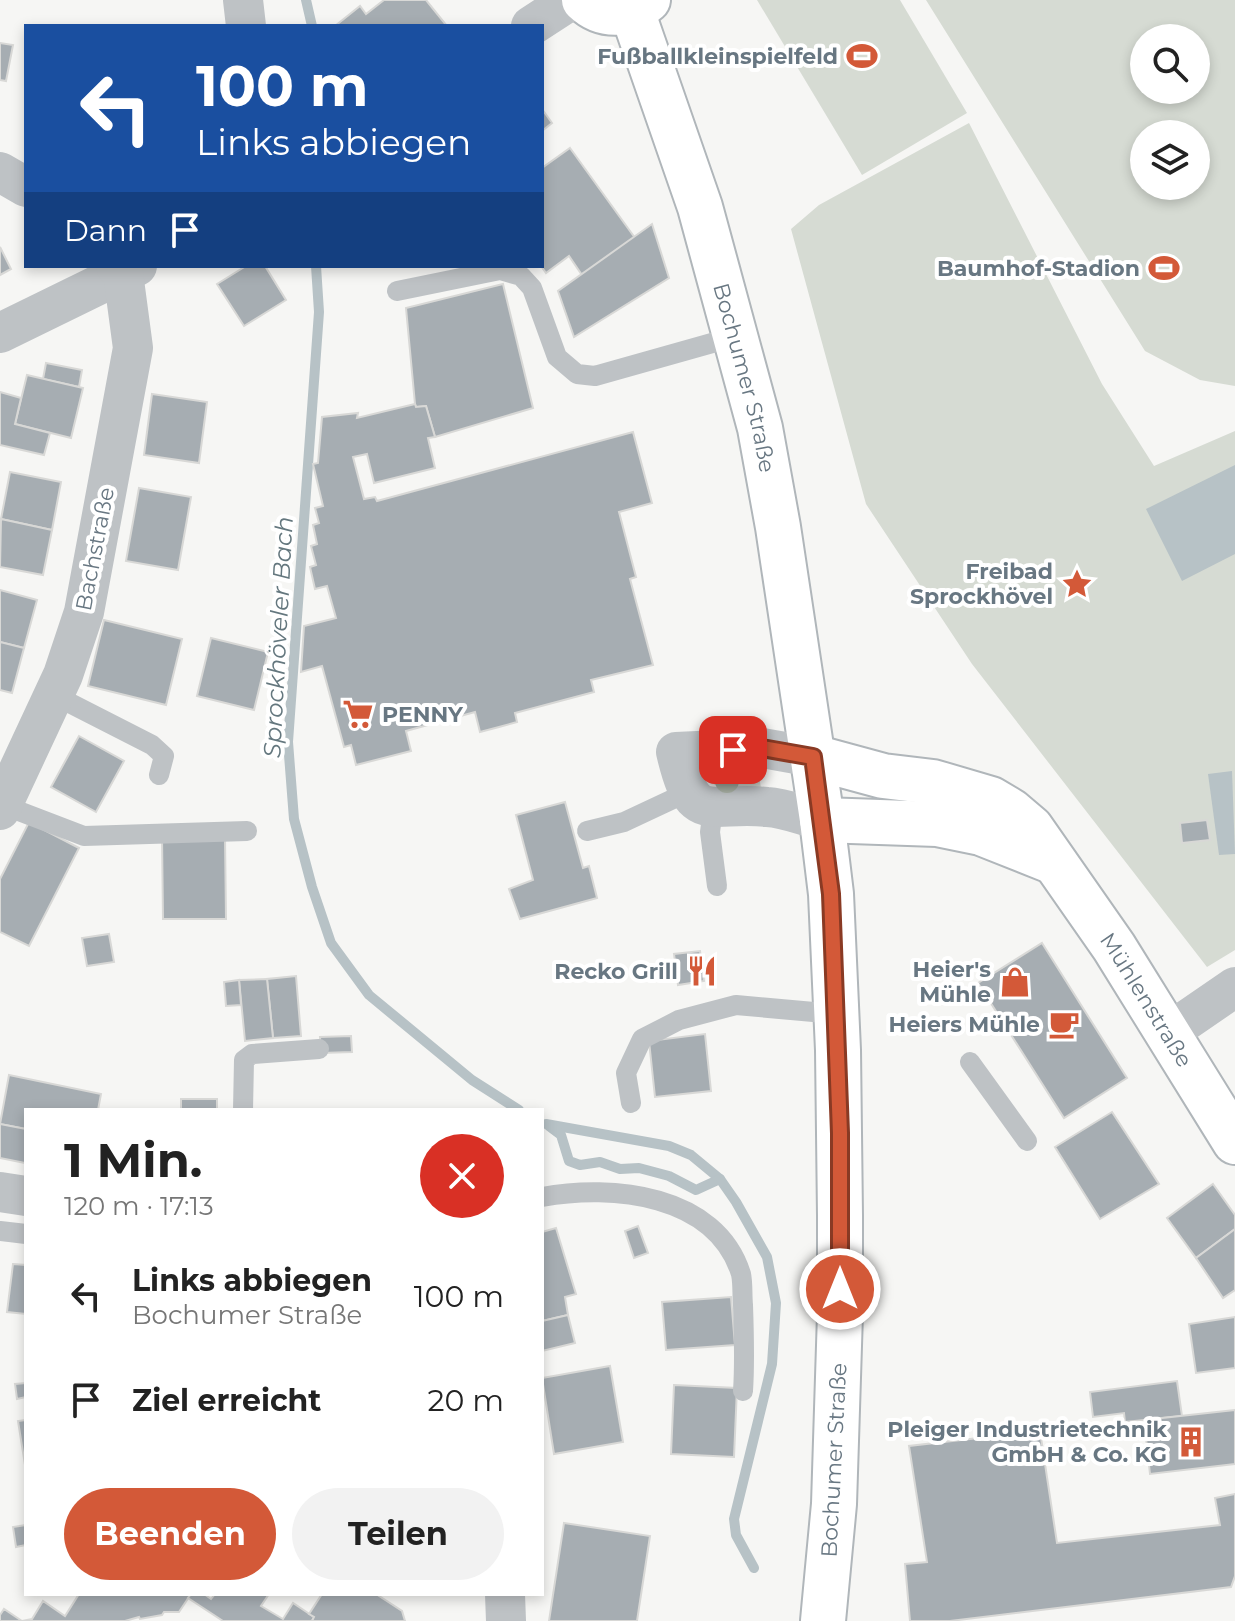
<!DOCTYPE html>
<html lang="de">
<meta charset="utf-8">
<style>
body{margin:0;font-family:Montserrat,sans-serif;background:#f2f2f2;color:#222;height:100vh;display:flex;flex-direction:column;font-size:30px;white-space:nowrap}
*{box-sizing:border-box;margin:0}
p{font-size:26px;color:#767676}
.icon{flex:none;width:44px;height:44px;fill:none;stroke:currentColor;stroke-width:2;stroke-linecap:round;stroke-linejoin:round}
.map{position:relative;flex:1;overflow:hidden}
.details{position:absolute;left:24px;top:1108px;width:520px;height:488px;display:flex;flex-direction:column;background:#fff;border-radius:0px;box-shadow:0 4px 12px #0003}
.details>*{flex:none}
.banner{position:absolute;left:24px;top:24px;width:520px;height:244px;border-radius:0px;box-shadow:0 4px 12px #0003;background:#1a4fa0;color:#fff;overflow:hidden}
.fabs{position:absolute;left:1130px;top:24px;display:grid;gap:16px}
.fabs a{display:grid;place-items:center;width:80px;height:80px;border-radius:50%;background:#fff;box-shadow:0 4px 12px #0003;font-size:40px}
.pin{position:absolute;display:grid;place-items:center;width:68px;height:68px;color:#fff;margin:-34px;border-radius:16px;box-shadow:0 4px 12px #0006}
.me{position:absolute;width:88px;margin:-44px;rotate:0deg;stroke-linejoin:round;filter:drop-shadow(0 0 6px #0008)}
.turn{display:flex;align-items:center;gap:28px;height:168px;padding:0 40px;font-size:36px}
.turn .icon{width:104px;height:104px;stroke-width:2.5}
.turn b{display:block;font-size:56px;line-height:68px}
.then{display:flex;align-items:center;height:76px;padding:0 40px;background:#0003;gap:16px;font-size:30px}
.round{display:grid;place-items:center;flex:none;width:84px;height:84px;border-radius:42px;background:#f2f2f2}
.headline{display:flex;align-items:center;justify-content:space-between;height:136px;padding:0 40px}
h1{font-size:48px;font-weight:700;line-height:60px}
.action{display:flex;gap:16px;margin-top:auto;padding:16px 40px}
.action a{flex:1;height:92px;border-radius:48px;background:#d35938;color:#fff;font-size:32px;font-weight:700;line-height:92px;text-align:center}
.action a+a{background:#f2f2f2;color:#222}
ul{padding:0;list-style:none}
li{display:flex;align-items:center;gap:24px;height:104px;padding:0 40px}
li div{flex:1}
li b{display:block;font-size:30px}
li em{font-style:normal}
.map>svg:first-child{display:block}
.green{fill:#d6dbd3;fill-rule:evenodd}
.water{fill:#b7c2c6}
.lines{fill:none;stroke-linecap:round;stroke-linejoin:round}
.stream{stroke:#b7c2c6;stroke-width:10}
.building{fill:#a6adb2;stroke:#d8d8d6;stroke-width:2}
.secondary-casing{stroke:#b0b6ba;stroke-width:48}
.lane{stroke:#bec2c5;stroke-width:20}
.street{stroke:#bec2c5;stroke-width:40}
.secondary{stroke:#fff;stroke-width:44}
.tree{fill:#aab2a6}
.route-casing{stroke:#893a24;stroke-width:20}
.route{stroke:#d35938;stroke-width:14}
.labels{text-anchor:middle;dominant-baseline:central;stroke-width:8;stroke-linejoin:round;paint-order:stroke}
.poi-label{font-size:22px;font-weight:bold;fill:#687782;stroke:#fff;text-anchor:end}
.street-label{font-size:22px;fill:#687782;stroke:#fff}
.water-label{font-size:24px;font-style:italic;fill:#64777e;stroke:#fff}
</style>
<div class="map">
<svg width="1235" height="1621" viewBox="0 0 1235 1621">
<rect width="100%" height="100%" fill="#f6f6f4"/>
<g class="green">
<polygon points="757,0 900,0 967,113 862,175"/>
<path d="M926,0H1235V386L1200,380L1145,351ZM1196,38V90H1144V38ZM1144,134H1196V186H1144Z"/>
<polygon points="969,123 1102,384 1154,466 1235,431 1235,950 1207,967 972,664 866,504 791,229 819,205"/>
<polygon points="743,767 758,769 761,788 723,790 709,781 709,774 722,769"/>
</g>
<g class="water">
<polygon points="1235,465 1235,554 1182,581 1146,509"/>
<polygon points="1232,771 1235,854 1219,855 1208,774"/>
</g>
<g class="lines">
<g class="stream">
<polyline points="306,0 312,26"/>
<polyline points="316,266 319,312 288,742 294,819 312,887 331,943 369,995 472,1080 519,1110"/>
<polyline points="546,1124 669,1146 691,1155 720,1179 736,1202 767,1257 776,1303 772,1364 734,1519 736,1535 754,1568"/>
<polyline points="549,1126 561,1135 569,1161 580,1165 600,1162 620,1169 639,1168 669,1176 696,1190 720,1179"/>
</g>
</g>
<g class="building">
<polygon points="384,0 426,0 447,26 335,26 360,6 366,14"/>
<polygon points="0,43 13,45 6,81 0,80"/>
<polygon points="542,109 552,123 542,131"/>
<polygon points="570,148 635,238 582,275 569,256 546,273 541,266 542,168"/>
<polygon points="652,224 669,278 574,337 558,291"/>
<polygon points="0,247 11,269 0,275"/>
<polygon points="246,266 265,266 286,300 244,326 217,284"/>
<polygon points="503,284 533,408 435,437 426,406 416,407 415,404 406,308"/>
<polygon points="46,363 82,370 79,387 43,379"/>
<polygon points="27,375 83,388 71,438 15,424"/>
<polygon points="0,392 21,398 15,424 50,433 44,455 0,445"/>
<polygon points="152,394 207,402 199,463 144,455"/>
<polygon points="415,404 416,407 426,406 435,437 428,438 435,468 374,483 367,454 353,457 364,499 375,497 377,501 633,432 652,503 619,512 636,577 630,579 653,665 591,680 594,692 515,713 517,722 499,727 480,732 475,712 406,731 411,751 356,765 351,745 344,747 322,666 301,672 304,626 336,618 327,586 315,589 310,567 316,565 311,546 317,544 313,525 319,523 315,508 323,506 313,464 318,463 322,417 358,413 357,418"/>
<polygon points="10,472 61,482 52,530 1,519"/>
<polygon points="139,488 191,497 178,570 126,561"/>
<polygon points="1,519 52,530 43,575 0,567"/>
<polygon points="0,590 37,600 24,648 0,642"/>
<polygon points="104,620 182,639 166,705 88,686"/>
<polygon points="211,638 268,652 254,710 197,696"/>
<polygon points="0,642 24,648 12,693 0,690"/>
<polygon points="79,736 124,761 96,812 51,787"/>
<polygon points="565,802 583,868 589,866 597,898 520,919 509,889 533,880 516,815"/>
<polygon points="1207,820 1210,840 1182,843 1180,823"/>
<polygon points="29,822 79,848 29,946 0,932 0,879"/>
<polygon points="162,837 225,837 226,919 163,919"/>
<polygon points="109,934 114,962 87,966 82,938"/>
<polygon points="1042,943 1127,1078 1064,1118 978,983"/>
<polygon points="700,951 704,981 678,985 674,954"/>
<polygon points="296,976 301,1036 273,1038 267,979"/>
<polygon points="267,979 273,1038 245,1041 239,980"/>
<polygon points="239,980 241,1005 226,1006 224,982"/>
<polygon points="705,1034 711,1091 655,1097 649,1041"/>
<polygon points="351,1036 352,1052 321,1053 320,1037"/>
<polygon points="9,1075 101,1094 98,1110 26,1110 26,1129 0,1124"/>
<rect x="181" y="1099" width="36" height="11"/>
<polygon points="1112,1112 1159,1184 1100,1219 1055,1147"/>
<polygon points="0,1124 26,1129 25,1163 0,1158"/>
<polygon points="1213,1184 1235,1215 1235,1229 1196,1258 1167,1218"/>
<polygon points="638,1226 648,1253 634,1258 625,1231"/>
<polygon points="556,1228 576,1294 565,1297 568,1315 542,1321 542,1232"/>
<polygon points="1235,1229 1235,1290 1223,1298 1196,1258"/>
<polygon points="13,1264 26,1265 26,1314 7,1312"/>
<polygon points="731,1297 735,1345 666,1350 662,1302"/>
<polygon points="568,1315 575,1343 542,1351 542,1321"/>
<polygon points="1235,1317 1235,1368 1196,1373 1189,1324"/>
<polygon points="610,1366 623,1442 554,1454 542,1378"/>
<polygon points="1177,1381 1182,1416 1125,1422 1124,1413 1093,1417 1090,1392"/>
<polygon points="26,1383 26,1397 17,1399 15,1384"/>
<polygon points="674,1385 737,1388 734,1457 671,1454"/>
<polygon points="1235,1410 1235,1464 1150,1474 1144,1420"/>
<polygon points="26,1420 26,1465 25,1465 18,1421"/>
<polygon points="1040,1431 1057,1543 1220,1525 1215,1498 1235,1494 1235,1576 1231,1587 950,1621 910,1621 905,1564 927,1562 909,1446"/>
<polygon points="564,1523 650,1536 637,1621 549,1621"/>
<polygon points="26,1525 26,1545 16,1547 13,1527"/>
<polygon points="79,1594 111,1595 191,1594 179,1612 164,1612 162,1615 140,1619 139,1617 125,1621 0,1621 0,1615 4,1609 22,1621 32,1619 43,1601 65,1616"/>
<polygon points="191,1594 204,1594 211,1599 215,1594 269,1594 261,1606 283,1619 293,1603 314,1617 312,1621 223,1621 188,1598"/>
<polygon points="322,1594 376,1594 402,1611 405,1621 312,1621 314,1617 309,1614"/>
</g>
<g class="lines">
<g class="secondary-casing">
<g id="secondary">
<path d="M584,0C603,18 629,16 648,0"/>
<path id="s1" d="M632,11L700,207L760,428L778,527L822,820L831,894L838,1050L840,1216V1314L834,1504L823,1621"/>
<path id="s2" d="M813,757L883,776L933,782L991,799L1011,811L1031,828L1114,947L1235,1142"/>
<polyline points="822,820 937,824 981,833 1049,860"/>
</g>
</g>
<g class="lane">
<polyline points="397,291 500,270 521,276 532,288 557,357 577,374 595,376 737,336"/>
<polyline points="54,695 152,745 164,756 159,775"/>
<polyline points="3,805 84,836 247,831"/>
<polyline points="713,809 710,832 717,886"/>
<polyline points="587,831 624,822 688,792"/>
<polyline points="970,1062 1027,1141"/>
<polyline points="631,1103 626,1073 642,1039 679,1020 736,1005 836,1014"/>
<polyline points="243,1110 244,1060 252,1054 319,1049"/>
<path d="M542,1197C612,1184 716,1194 741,1274C743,1283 742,1295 743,1305C744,1334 745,1362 743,1391"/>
<polyline points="0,1231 26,1234"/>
</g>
<g class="street">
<polyline points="243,0 246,26"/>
<polyline points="531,26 571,0"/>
<polyline points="0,172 26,187"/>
<polyline points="0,333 137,266"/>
<path d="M813,757L762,748L676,752C694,828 707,801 767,807C785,808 804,816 822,820"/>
<polyline points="0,810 63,675 84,612 133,348 123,273 116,266"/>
<polyline points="1168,1033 1235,987"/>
<polyline points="0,1192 26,1196"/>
<polyline points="505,1594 506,1621"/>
</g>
<use href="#secondary" class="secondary"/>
</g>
<circle class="tree" cx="727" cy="781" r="12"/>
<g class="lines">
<g class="route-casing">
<polyline id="route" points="733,750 762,748 813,757 831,894 840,1133 840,1289"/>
</g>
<use href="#route" class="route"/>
</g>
<defs>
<g id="stadium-bare" transform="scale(2.4)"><path d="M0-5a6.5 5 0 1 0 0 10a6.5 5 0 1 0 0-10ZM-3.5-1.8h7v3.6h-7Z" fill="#d35938" stroke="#fff" stroke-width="2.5" paint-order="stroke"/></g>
<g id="sight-bare" transform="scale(2.4)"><path d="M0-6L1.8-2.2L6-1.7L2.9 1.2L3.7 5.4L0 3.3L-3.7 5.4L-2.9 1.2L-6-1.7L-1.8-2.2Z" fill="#d35938" stroke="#fff" stroke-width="2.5" paint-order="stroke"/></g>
<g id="supermarket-bare" transform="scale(2.4)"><path d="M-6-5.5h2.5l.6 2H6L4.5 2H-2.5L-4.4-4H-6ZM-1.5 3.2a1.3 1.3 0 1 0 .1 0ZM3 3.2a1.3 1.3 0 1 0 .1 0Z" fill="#d35938" stroke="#fff" stroke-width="2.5" paint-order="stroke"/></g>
<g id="restaurant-bare" transform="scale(2.4)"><path d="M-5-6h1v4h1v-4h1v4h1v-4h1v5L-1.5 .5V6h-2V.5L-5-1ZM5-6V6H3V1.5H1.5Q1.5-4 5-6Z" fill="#d35938" stroke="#fff" stroke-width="2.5" paint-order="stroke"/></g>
<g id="shop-bare" transform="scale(2.4)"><path d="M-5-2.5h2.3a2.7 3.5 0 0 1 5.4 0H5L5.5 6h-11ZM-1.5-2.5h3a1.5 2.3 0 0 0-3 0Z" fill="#d35938" stroke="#fff" stroke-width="2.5" paint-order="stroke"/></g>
<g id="cafe-bare" transform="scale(2.4)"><path d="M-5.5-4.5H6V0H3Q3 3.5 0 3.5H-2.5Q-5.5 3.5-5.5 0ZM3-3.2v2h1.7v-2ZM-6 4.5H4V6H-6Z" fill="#d35938" stroke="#fff" stroke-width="2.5" paint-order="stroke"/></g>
<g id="building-bare" transform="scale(2.4)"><path d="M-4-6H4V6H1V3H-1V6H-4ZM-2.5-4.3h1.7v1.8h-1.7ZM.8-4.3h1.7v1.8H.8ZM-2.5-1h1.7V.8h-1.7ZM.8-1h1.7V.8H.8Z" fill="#d35938" stroke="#fff" stroke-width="2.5" paint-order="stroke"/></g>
</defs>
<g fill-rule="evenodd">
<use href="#stadium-bare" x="862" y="56"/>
<use href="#stadium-bare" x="1164" y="268"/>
<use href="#sight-bare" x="1077" y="584"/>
<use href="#supermarket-bare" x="358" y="714"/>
<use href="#restaurant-bare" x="702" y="971"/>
<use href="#shop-bare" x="1015" y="982"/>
<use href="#cafe-bare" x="1064" y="1024"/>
<use href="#building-bare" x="1191" y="1442"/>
</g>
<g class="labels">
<g class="poi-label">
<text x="838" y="56">Fußballkleinspielfeld</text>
<text x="1140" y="268">Baumhof-Stadion</text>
<text x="1053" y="571">Freibad<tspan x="1053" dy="25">Sprockhövel</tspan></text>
<text x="382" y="714" text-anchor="start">PENNY</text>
<text x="991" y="969">Heier's<tspan x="991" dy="25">Mühle</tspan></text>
<text x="678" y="971">Recko Grill</text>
<text x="1040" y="1024">Heiers Mühle</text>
<text x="1167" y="1429">Pleiger Industrietechnik<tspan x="1167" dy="25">GmbH &amp; Co. KG</tspan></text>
</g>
<g class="street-label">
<text stroke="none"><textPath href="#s1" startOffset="384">Bochumer Straße</textPath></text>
<text transform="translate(95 549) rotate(-79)">Bachstraße</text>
<text stroke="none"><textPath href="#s2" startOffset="440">Mühlenstraße</textPath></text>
<text transform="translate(834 1460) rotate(-87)">Bochumer Straße</text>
</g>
<g class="water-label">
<text transform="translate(278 637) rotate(-87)">Sprockhöveler Bach</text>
</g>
</g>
</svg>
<div class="fabs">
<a><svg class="icon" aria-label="search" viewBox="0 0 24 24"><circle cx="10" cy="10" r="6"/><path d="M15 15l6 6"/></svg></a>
<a><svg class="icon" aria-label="layers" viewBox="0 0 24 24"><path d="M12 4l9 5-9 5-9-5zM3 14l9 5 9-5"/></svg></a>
</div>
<div class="pin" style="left:733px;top:750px;background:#d93025"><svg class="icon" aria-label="arrive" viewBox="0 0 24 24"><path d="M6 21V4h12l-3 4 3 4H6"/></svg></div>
<svg class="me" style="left:840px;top:1289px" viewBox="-20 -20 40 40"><circle r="17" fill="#d35938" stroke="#fff" stroke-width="3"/><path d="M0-11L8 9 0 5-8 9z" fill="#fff"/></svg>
<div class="banner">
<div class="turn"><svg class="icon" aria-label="left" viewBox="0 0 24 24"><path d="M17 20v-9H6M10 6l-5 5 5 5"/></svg><div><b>100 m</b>Links abbiegen</div></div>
<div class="then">Dann<svg class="icon" aria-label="arrive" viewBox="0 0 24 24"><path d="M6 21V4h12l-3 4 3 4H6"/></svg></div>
</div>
<section class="details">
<div class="headline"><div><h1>1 Min.</h1><p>120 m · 17:13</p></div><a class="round" style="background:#d93025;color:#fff"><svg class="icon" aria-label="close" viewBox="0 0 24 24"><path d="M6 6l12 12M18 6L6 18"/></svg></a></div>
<ul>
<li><svg class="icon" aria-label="left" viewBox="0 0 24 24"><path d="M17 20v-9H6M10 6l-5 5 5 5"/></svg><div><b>Links abbiegen</b><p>Bochumer Straße</p></div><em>100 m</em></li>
<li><svg class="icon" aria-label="arrive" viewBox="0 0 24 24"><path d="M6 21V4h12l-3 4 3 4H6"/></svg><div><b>Ziel erreicht</b></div><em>20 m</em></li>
</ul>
<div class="action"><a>Beenden</a><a>Teilen</a></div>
</section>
</div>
